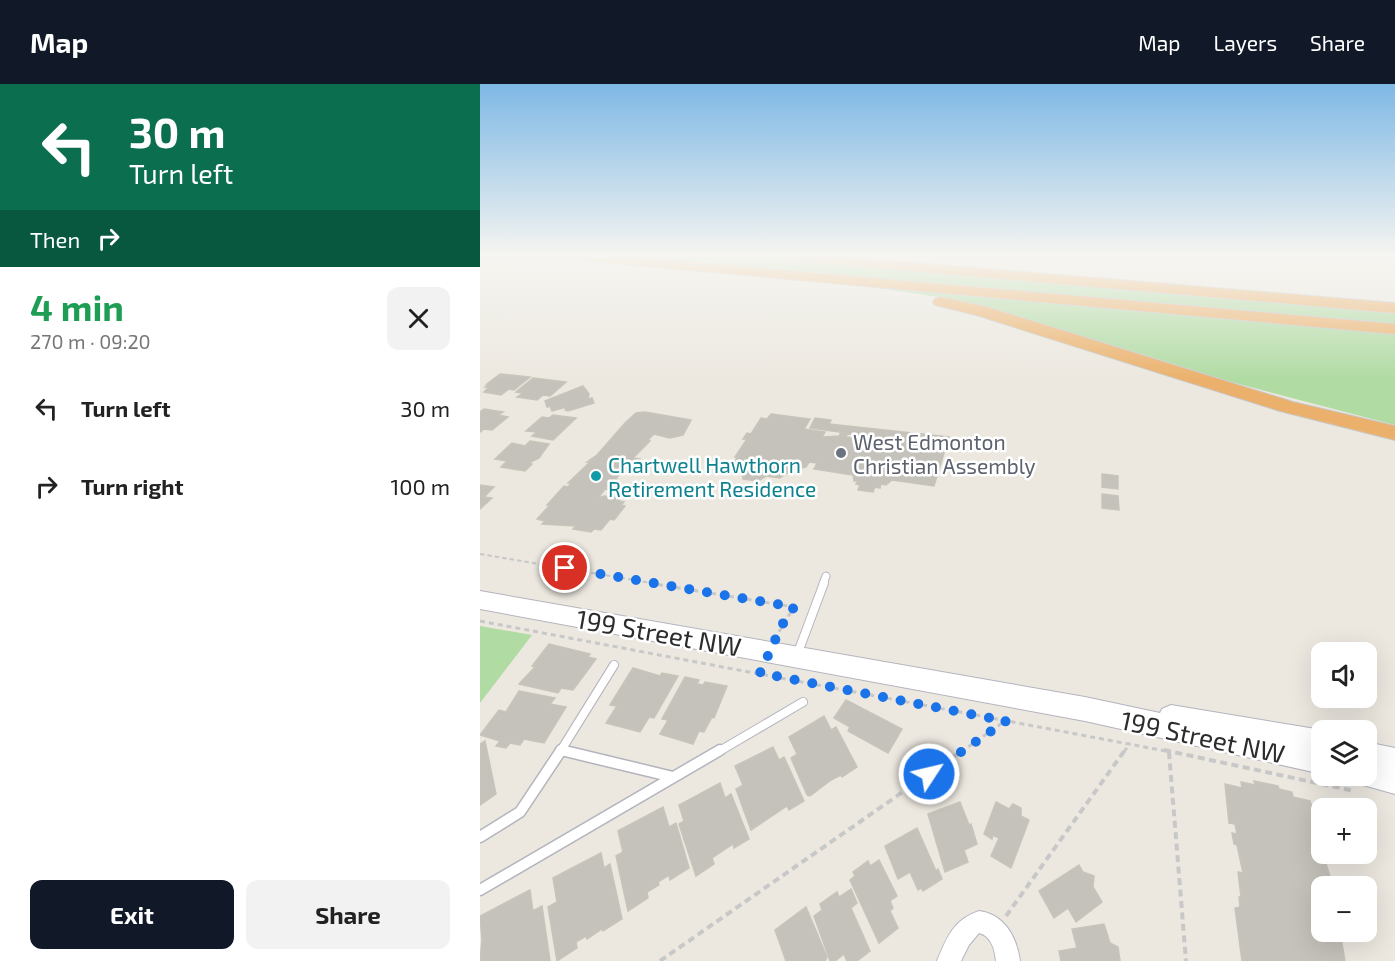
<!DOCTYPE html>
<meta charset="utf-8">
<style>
body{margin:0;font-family:"Exo 2",sans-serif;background:#f2f2f2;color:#222;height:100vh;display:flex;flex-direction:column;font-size:22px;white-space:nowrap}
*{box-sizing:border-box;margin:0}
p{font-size:20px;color:#767676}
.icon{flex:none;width:33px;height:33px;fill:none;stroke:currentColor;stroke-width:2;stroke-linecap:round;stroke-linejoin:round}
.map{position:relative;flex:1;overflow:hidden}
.panel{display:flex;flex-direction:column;background:#fff;width:480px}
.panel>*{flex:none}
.top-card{background:#0b6e4f;color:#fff;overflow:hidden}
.buttons{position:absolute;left:831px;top:558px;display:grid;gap:12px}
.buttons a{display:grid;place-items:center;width:66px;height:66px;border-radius:12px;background:#fff;box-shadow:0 6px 24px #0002;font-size:30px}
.pin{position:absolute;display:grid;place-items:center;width:51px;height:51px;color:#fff;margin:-26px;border:3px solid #fff;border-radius:50%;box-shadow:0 2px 6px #0007}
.me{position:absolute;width:66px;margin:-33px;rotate:55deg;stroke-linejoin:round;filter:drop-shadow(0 0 4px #0008)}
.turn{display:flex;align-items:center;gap:21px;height:126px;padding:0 30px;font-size:27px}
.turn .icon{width:78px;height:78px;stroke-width:2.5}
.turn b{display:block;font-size:42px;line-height:51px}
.then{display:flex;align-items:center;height:57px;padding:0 30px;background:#0003;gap:12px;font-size:22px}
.round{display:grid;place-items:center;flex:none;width:63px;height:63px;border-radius:12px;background:#f2f2f2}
.headline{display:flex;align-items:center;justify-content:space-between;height:102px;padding:0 30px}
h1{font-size:36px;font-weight:700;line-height:45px;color:#1e9e55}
.cta{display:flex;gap:12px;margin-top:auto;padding:12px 30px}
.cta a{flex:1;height:69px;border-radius:12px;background:#111827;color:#fff;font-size:24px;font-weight:700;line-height:69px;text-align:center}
.cta a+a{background:#f2f2f2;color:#222}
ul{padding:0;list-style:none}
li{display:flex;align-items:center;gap:18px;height:78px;padding:0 30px}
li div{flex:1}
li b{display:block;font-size:22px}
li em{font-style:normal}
header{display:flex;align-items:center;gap:36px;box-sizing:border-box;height:84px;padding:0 30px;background:#111827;color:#fff}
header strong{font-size:28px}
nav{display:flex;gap:33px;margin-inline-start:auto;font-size:21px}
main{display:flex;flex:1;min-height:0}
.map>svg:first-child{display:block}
.green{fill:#b0dba3}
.building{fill:#c5c2bb;stroke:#c7c4ba;stroke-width:1.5}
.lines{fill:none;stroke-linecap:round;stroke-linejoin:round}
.lane-far2-casing{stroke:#b3b4be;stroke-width:9}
.lane-far1-casing{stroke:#b3b4be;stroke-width:10}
.lane-casing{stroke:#b3b4be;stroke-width:13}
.street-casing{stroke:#b3b4be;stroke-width:2}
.secondary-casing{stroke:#b3b4be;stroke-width:2}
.highway-casing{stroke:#c8c8c8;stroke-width:2}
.path-far2{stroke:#c8c8c8;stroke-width:2;stroke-dasharray:4.5 3;stroke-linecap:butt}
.path-far1{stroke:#c8c8c8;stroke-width:3;stroke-dasharray:5 4;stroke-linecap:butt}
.path{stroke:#c8c8c8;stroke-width:4;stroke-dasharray:7 4.5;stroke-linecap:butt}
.lane-far2{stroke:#fff;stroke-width:7}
.lane-far1{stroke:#fff;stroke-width:8}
.lane{stroke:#fff;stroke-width:10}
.street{fill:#fff;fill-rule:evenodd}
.secondary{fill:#fff;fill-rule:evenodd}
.highway{fill:#ebb16c;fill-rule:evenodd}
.route{stroke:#1a73e8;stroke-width:10;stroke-dasharray:0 18}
.worship-dot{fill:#6b7280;stroke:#fff;stroke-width:2}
.culture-dot{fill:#0f9aa8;stroke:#fff;stroke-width:2}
.labels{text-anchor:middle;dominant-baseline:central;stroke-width:5;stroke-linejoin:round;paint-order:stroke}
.worship-label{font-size:21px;fill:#5b616d;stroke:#fff;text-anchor:start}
.culture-label{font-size:21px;fill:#0d838f;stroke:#fff;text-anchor:start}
.near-street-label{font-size:26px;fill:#2c2c2c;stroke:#fff}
</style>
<header>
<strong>Map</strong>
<nav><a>Map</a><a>Layers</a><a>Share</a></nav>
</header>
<main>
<section class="panel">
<div class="top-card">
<div class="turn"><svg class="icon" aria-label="left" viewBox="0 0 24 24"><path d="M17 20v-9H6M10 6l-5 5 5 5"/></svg><div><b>30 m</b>Turn left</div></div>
<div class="then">Then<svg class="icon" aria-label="right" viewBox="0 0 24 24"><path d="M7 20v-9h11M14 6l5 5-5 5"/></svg></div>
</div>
<div class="headline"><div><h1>4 min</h1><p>270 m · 09:20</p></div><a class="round"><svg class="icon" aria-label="close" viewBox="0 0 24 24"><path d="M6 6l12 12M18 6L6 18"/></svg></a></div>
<ul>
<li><svg class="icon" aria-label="left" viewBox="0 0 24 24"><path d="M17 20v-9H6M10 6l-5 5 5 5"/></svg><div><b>Turn left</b></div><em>30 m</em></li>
<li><svg class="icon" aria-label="right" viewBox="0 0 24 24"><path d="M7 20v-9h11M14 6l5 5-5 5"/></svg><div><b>Turn right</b></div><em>100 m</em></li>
</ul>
<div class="cta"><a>Exit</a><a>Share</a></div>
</section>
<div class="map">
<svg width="915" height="877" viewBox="0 0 915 877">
<rect width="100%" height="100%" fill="#ece8e0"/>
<g class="green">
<polygon points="165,173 273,173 915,227 915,240"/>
<polygon points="365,199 915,249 915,341 755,299 518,226 478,216"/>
<polygon points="0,542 52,551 0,619"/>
</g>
<g class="building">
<polygon points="20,290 50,293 34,306 29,305 21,311 4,308 9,303 5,303 9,300 7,300"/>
<polygon points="53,294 86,298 70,312 63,311 57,316 37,313 43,309 36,308"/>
<polygon points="103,302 109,310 108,315 112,314 114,319 88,327 85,326 86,323 72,327 70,322 67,323 65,317"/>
<polygon points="4,325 23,328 18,331 28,333 12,346 4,345 0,348 0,328"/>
<polygon points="165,328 211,336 203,351 190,354 174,350 168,356 170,357 153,374 160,375 150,387 142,386 129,406 125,405 118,414 124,412 141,414 139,417 144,418 141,421 145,422 134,436 130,435 121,446 114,445 111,448 93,445 96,442 62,440 65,437 57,435 70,421 67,421 84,402 88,403 91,399 88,399 110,378 107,378 117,371 145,339 156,329"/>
<polygon points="291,330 330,335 324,345 345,348 342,353 359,352 361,348 368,349 366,353 393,356 395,353 330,344 335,334 351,336 349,340 469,353 454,402 412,396 406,401 401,400 400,404 395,403 393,408 378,406 380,401 376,400 378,397 374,397 373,391 334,385 337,379 329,378 326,383 312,386 300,394 286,392 278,397 263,395 262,388 254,387 258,380 253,379 258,373 255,373 267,355 263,355 267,349 271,350 281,334 287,335"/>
<polygon points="73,331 96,334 73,356 52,352 57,348 46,347 62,333 69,334"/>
<polygon points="50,357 69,360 59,374 49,379 52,380 45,387 21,383 27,377 15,375 32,359 45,362"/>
<polygon points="622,390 638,392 638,405 622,403"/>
<polygon points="0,401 14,403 4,413 12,414 0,425"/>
<polygon points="622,410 638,412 639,426 622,424"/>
<polygon points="69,560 110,570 108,573 116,575 93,606 81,604 78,609 39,600 55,583 52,582"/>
<polygon points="153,584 180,592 182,589 198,592 174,634 169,633 160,648 126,639 137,622 130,621"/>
<polygon points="205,593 219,596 217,600 223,601 225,598 247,602 234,634 232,633 224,648 219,647 213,660 180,650 188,636 182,635"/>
<polygon points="39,607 75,614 70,620 86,623 64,659 44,655 40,661 30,659 26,664 16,662 20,657 0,651 19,626 26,628"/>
<polygon points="366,616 422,645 408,669 368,647 370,643 354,634"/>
<polygon points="344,632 351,646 356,643 377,683 362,693 361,691 351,696 330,712 327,711 311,674 317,670 309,653"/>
<polygon points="5,657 16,710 0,721 0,660"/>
<polygon points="293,663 299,676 304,673 324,717 309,726 307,722 271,746 256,705 263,701 255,682"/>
<polygon points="774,697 798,702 799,705 812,708 813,713 830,717 842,751 842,770 846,770 843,770 853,802 842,802 842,848 860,848 865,877 762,877 755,824 760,823 759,813 761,813 758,788 763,789 757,761 754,760 752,749 757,750 755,740 749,739 745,700 762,704 761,698 775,701"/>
<polygon points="240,699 245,714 251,710 269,755 254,764 253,760 232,774 234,780 216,792 199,740 204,737 199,721"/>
<polygon points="480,718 489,741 491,740 497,760 484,766 488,778 465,788 448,730"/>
<polygon points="516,718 529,725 533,720 541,724 541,732 549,736 531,784 511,772 519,754 513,751 512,755 504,750"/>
<polygon points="183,723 189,743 196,739 209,784 190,796 189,791 178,798 179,801 167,808 168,814 148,827 136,772 143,768 138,747"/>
<polygon points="437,744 456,787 458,785 462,795 443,807 441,804 438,806 430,788 418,795 405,762"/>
<polygon points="121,769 124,784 130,780 142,835 123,847 122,845 107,855 106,852 96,858 97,864 77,877 68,823 77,818 73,794"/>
<polygon points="399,776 417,812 410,817 413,824 410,827 418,844 399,859 370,796 375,792 373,788 388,777 390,782"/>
<polygon points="599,781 603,788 614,792 613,803 622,818 596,838 588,824 574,834 559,807"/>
<polygon points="371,805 377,819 371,824 390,867 377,877 367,877 364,870 355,877 350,877 334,832 342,826 340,820 357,808 359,813"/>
<polygon points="50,806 53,827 62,822 70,877 0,877 2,856 0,832"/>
<polygon points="326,823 347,873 345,877 306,877 295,846"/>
<polygon points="624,840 630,859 638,863 640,877 581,877 579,867 597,864 592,845"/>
</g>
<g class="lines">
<g class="lane-far2-casing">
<polyline id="lane-far2" points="343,500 346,492"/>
</g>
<g class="lane-far1-casing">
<g id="lane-far1">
<polyline points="317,571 344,499"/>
<polyline points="80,668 134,581"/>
<polyline points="238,668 323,618"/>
</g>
</g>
<g class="lane-casing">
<g id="lane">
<polyline points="81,666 193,693"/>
<polyline points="0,753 40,728 80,668"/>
<polyline points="0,806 240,666"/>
</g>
</g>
<g class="street-casing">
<path id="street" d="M499,827C524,830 537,853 540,877H516C515,866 511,852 499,849L489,861L481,877H457C467,853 473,836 499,827Z"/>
</g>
<g class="secondary-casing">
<g id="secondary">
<polygon points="0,507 605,613 680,629 682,625 691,621 842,646 842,690 605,637 0,525"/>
<polygon points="886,658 915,664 915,710 876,699 873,692 886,692"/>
</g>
</g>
<g class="highway-casing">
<g id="highway">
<polygon points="102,173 155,173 915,240 915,250 109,177"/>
<polygon points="311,173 366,173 915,219 915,229 318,177"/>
<polygon points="461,213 507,223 813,318 915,342 915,356 800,327 496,231 455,221 453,218 455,215"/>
</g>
</g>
<polyline class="path-far2" points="0,470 178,500"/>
<g class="path-far1">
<polyline points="169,499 314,523 297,551"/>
<polyline points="0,537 691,668"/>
<polyline points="481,668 525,637"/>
<polyline points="644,668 650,659"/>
</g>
<g class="path">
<polyline points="684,666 874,707"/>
<polyline points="689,668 706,877"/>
<polyline points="526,832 645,666"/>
<polyline points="180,877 483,666"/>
</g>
<use href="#lane-far2" class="lane-far2"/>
<use href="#lane-far1" class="lane-far1"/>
<use href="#lane" class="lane"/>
<use href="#street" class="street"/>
<use href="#secondary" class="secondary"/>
<use href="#highway" class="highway"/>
</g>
<linearGradient id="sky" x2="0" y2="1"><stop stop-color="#7eb8e5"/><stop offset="0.58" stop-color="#f6f5f1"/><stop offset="1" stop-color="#f6f5f1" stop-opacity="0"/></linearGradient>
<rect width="915" height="296" fill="url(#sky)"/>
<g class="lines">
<polyline class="route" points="85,484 314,523 302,541 280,589 526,637 449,690"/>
</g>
<circle class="worship-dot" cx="361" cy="369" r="6"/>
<circle class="culture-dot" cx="116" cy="392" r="6"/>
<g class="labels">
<g class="worship-label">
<text x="373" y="357">West Edmonton<tspan x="373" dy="24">Christian Assembly</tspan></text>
</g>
<g class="culture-label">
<text x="128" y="380">Chartwell Hawthorn<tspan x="128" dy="24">Retirement Residence</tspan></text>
</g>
<g class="near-street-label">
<text transform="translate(179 548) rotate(10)">199 Street NW</text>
<text transform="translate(723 652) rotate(12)">199 Street NW</text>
</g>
</g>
</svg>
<div class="buttons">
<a><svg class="icon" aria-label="sound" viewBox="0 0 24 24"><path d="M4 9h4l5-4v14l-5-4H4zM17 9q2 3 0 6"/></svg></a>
<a><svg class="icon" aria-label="layers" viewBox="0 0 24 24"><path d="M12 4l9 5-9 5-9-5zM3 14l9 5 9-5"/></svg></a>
<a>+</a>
<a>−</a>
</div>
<div class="pin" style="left:85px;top:484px;background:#d93025"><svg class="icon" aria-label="arrive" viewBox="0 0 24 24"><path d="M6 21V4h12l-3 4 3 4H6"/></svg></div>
<svg class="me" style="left:449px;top:690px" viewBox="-20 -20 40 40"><circle r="17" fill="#1a73e8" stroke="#fff" stroke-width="3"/><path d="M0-11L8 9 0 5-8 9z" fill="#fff"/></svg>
</div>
</main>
